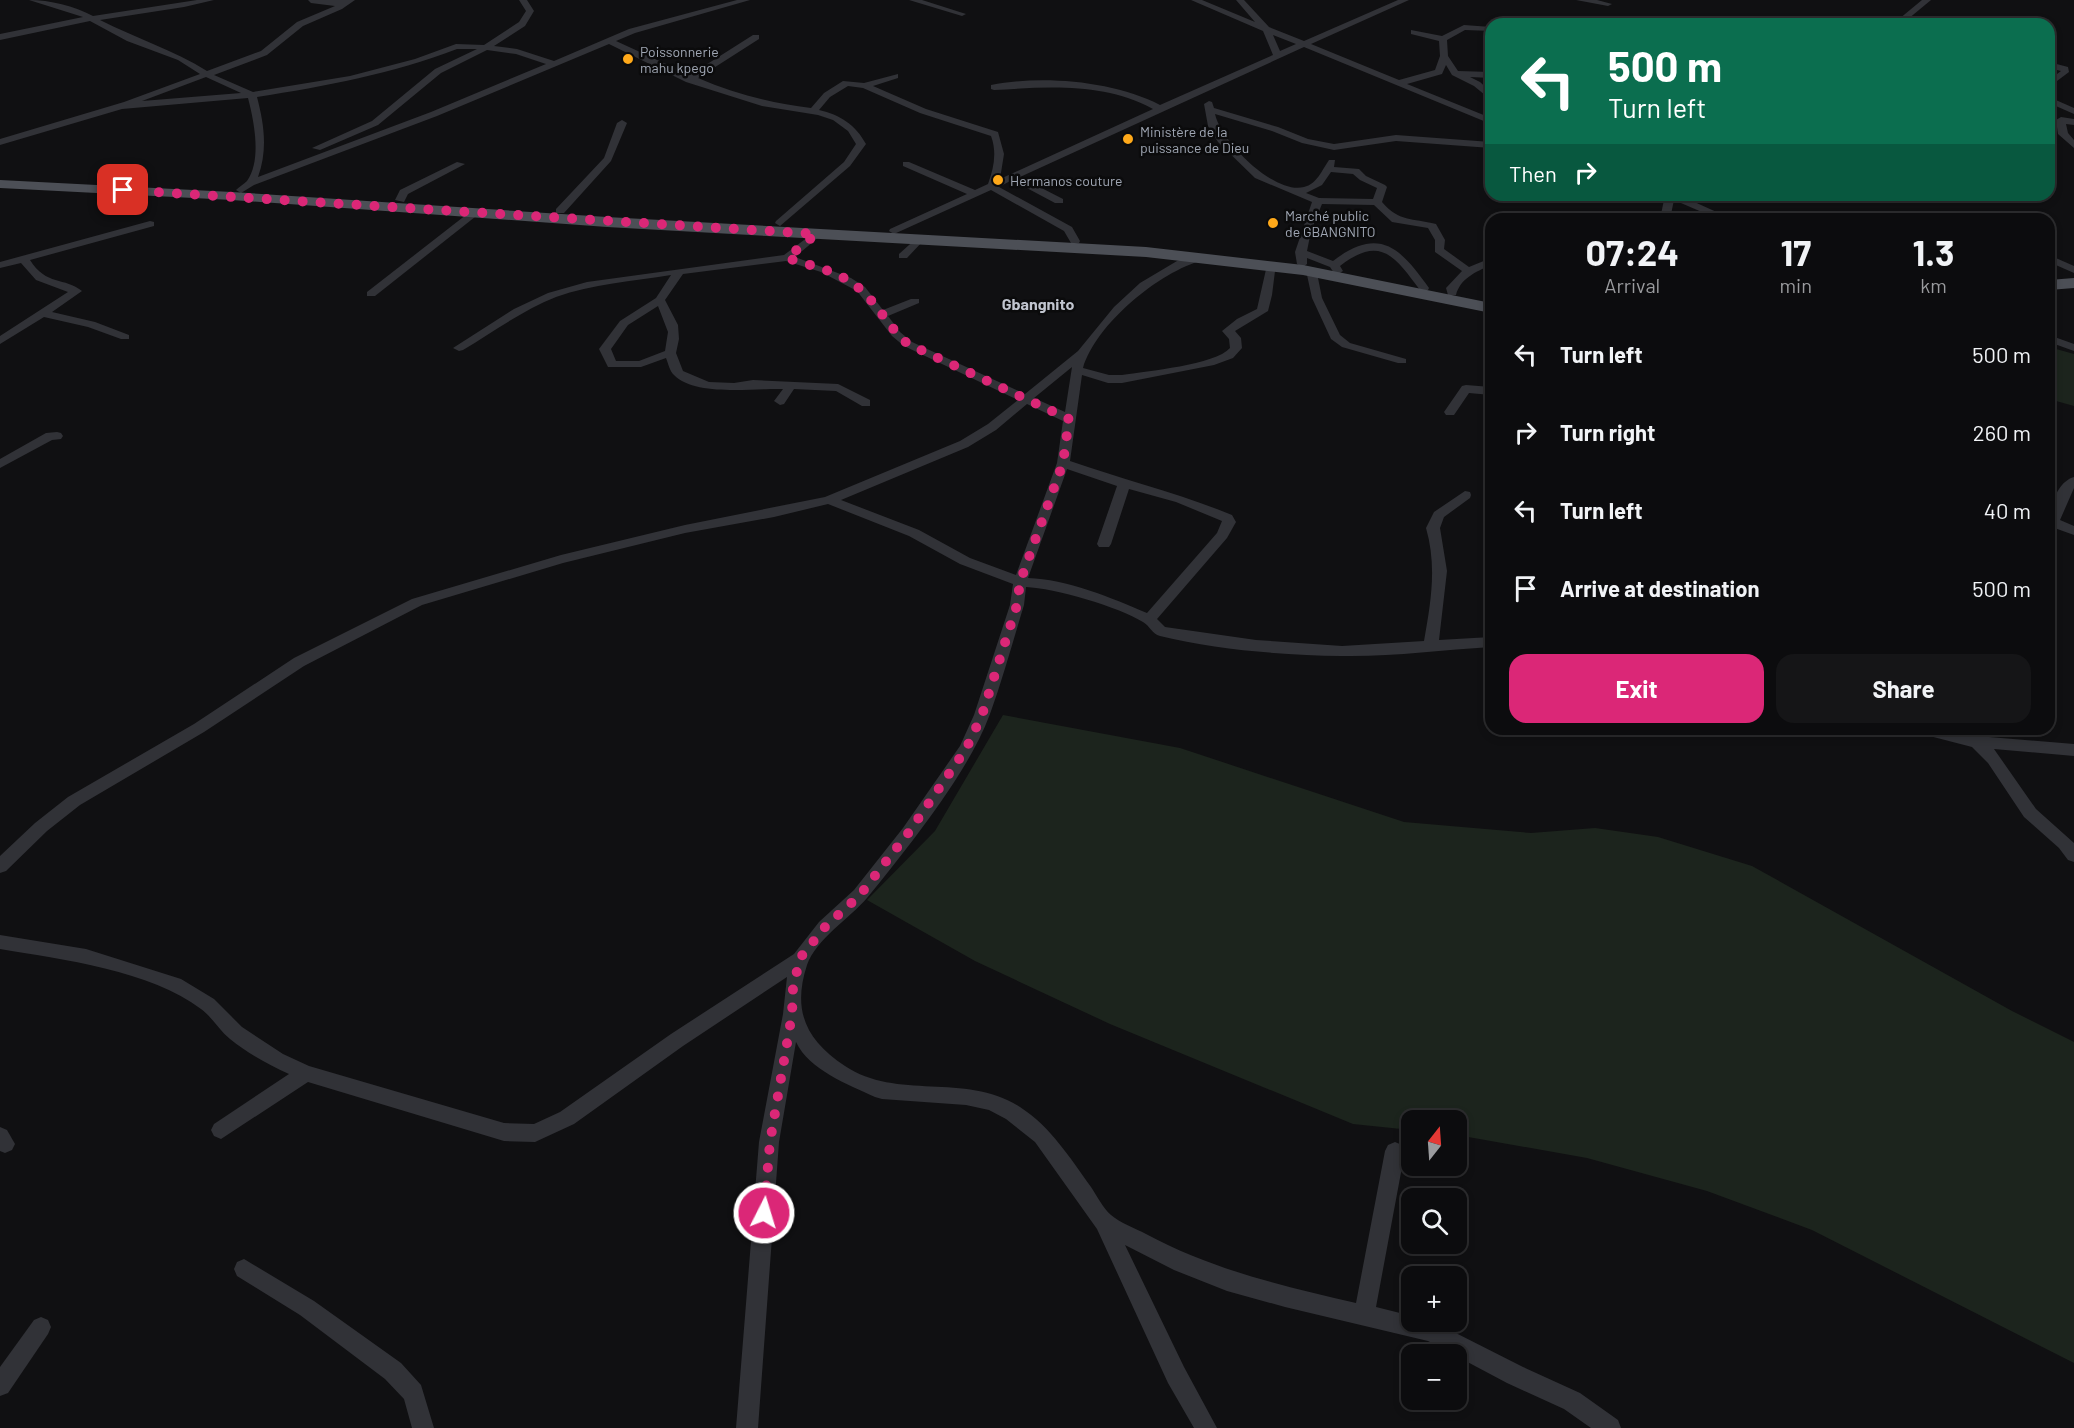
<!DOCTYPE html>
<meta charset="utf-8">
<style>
body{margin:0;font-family:Barlow,sans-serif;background:#151517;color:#f1f3f6;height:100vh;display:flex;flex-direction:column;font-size:22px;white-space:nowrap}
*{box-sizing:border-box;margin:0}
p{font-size:20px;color:#9a9b9e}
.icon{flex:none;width:33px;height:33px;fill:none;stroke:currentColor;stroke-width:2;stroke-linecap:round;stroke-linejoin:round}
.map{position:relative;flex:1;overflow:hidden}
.side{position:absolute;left:1485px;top:213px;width:570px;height:522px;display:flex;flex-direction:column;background:#0c0c0e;border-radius:18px;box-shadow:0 3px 9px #0003,0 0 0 2px #2c2c2e}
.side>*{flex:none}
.banner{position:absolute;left:1485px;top:18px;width:570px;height:183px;border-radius:18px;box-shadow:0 3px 9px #0003,0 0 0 2px #2c2c2e;background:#0b6e4f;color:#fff;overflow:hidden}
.needle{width:39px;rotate:17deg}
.buttons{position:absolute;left:1401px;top:1110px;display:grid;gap:12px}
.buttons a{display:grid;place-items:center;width:66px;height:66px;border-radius:12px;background:#0c0c0e;box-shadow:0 3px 9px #0003,0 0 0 2px #2c2c2e;font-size:30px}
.pin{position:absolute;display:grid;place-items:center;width:51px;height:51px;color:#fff;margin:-26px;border-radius:12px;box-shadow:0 3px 9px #0006}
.me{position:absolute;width:66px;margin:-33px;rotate:5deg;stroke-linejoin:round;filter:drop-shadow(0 0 4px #0008)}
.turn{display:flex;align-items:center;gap:21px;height:126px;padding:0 24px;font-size:27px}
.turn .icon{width:78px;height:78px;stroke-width:2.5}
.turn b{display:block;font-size:42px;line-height:51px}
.then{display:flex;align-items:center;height:57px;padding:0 24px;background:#0003;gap:12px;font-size:22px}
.eta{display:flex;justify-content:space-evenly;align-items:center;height:102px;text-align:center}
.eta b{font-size:36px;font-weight:700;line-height:42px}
.cta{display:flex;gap:12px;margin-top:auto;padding:12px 24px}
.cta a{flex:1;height:69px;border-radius:18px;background:#db2777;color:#fff;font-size:24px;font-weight:700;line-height:69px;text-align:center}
.cta a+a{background:#151517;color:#f1f3f6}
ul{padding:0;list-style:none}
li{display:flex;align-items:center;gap:18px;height:78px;padding:0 24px}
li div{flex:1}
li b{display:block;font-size:22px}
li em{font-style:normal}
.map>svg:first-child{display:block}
.green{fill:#1c241d}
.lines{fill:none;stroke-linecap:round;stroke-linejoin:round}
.minor{fill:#313237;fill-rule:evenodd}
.primary{fill:#4c4f56;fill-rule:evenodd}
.route{stroke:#db2777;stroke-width:10;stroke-dasharray:0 18}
.poi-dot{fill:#ffa91a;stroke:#0b0b0c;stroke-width:2}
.labels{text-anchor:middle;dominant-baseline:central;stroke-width:5;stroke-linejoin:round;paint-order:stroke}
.far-poi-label{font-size:14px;fill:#a0a7b4;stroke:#0b0b0c;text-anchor:start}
.far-quarter-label{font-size:16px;font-weight:bold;fill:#c1c5cf;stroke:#0b0b0c}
</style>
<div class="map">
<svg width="2074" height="1428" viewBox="0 0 2074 1428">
<rect width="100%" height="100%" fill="#101012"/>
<g class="green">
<polygon points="2049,347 2074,354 2074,406 2049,399"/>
<polygon points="1003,715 1180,748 1404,822 1531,833 1595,828 1658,837 1752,866 2012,1011 2074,1042 2074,1363 1812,1230 1707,1191 1587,1158 1457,1135 1456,1120 1412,1120 1411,1130 1353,1124 1110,1024 975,961 867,900 935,831"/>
</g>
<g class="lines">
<g class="minor">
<path d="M29,0C50,0 74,6 93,16L197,0H214L184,7L100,20C135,38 174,50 207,71L261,51L297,22L335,6L311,3L308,0H355L342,9L303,26L267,55L214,75L253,92L350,76L415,59L456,44L484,45L519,22L526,11L519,0H527L534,11L525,26L494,46L517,49L554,61L629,29L737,0H750L635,33L616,41L690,75L753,35H759V39L698,78C735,94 771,103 811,108L824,93L843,81L864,83L898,74V78L873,86L926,109L998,132L1004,154L1000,179L1153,109C1103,82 1048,87 994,90L991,89V85C1043,75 1113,81 1160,105L1273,55L1263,31L1191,0H1202L1255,22L1236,0H1244L1269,27L1304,41L1398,0H1409L1311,44L1399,80L1435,70L1440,56L1439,41L1411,34V30L1442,36L1464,25L1491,27V31L1465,30L1447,40L1448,56L1458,71L1491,72V78L1470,77L1480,82L1491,92V100L1474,86L1452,75L1446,65L1442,74L1407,84L1491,118V124L1304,47L1020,177L1063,199V203H1055L1012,180L999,187L1072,227L1080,241L1079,243H1071L1064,231L991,190L894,234L889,231L890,229L967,194L903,166V162H909L975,190L988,184C994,168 997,152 991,136L920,113L863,88L848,86L830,97L819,110C840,115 855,124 866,144L850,166L780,226L775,223L776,221L844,162L856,144L848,131L833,120L818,115L762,106L686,82L609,44L437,116L254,185L241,193L236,190C239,187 244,184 247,181C262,160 254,121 248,98L122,109L0,145V139L124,102L200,74L178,60L127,41L90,21L0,40V34L83,17ZM1273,35L1296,44L1280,51ZM457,49H477L435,69L372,121L312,148L320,150L378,125L441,73L487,50L516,54L546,64L431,112L258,177C268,149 264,124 257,97C326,86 392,74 457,49ZM206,77L241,93L142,101Z"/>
<polygon points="909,0 922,0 966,14 962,16"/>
<polygon points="1576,0 1597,0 1612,4 1608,6"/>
<polygon points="1922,0 1931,0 1902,24 1893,24"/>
<polygon points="2049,62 2068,67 2069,72 2049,87 2049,80 2061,71 2049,68"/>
<polygon points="2049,97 2074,108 2074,114 2049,103"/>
<path d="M1209,101L1212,102L1214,108L1278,127L1308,139L1334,144L1396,135L1491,142V148L1396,141L1334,150L1302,143L1272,131L1215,114C1221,142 1275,195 1304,187C1317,184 1322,170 1329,160H1335L1334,167L1359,169L1366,176L1385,185L1387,187L1382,202C1399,222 1412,218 1436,224L1445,240L1444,249L1469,267L1491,258V265C1475,272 1460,279 1456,295H1448L1446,288L1462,271L1435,252V240L1428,228L1392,222L1374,205L1322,204L1311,231L1307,251L1333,261C1380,225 1401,249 1429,288L1428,290H1420C1395,257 1381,234 1340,266L1343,271L1338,274L1334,273L1330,267L1307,258V264L1303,267L1317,273L1322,298L1340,335L1350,343L1406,359V363H1398L1342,347L1331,339L1312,298L1307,275L1298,270L1302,267L1297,264L1295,252L1312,202L1255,178L1218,142L1208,126L1204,104ZM1331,172L1353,174L1360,180L1377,188L1373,199L1319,198L1306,193L1322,185Z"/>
<polygon points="2061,117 2074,119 2074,125 2066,124 2068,133 2074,140 2074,148 2058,134 2056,120"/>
<polygon points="622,120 627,123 611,161 564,213 556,213 556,209 604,158 617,123"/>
<polygon points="457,162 465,164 408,194 404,202 395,200 400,190"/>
<polygon points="1665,195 1679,195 1732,219 1718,219 1674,200 1670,219 1660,219"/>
<polygon points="471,211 480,213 375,296 367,296 367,292"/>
<polygon points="1516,216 1524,216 1529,219 1511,219"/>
<path d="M150,221L154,222V226L30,260C46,286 65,277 82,291L52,312L95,322L129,335V339H121L88,327L44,317L0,344V336L68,292L36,280L21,263L0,268V262Z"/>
<path d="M816,231L821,234L820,236L795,257L851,278L865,287L883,310L911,299H919V303L888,316L900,332L912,342L1025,394L1078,351L1114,307L1140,283L1177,261L1199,255L1204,258L1203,260C1159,272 1096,324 1083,368L1109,375H1122C1147,371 1215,365 1230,348L1229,339L1222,331L1237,319L1257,309L1267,265L1268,263H1276L1272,295L1268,311L1235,331L1241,338L1242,348L1233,358L1214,365L1122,383H1108L1082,375L1070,461C1124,480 1179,493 1232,515L1236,522L1227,538L1157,619L1165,627L1256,640L1342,646L1424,641C1431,602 1437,566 1426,528L1434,512L1465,491L1470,492L1471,495L1470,498L1444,517L1440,528L1447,571L1439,640L1491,637V647C1442,650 1391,657 1341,656C1284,655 1216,650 1160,636C1152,634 1150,626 1143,622C1119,607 1054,588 1026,587L1024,605C1013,641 1003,678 990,714C974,757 941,803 913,840C898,859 883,879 867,898C850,918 816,939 807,965C792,1011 806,1040 845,1066C897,1101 967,1072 1020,1107C1051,1127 1070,1158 1091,1187C1097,1196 1103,1208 1111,1215C1120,1223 1135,1228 1146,1234C1213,1270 1283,1286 1356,1303L1385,1151L1388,1145L1395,1142L1402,1145L1405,1151L1376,1307L1412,1316V1322L1438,1324L1523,1367L1580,1393L1618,1420L1621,1428H1591L1564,1409L1507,1383L1428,1341L1285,1307L1227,1291L1174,1270L1125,1245L1184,1367L1217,1428H1194L1168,1383L1097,1229L1035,1142L1006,1119L989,1110L966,1105L882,1099L875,1097C849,1085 809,1070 796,1042L779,1142L758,1428H736L759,1142L783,1014L787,977L683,1046L574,1124L535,1142L504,1141L308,1082L221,1139L214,1136L211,1130L214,1124L289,1074C269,1065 247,1053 230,1039C219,1030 212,1017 201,1009C152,971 61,959 0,949V935L86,949L181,979L214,999L242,1027L283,1054L309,1066L504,1123L534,1124L560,1112L671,1034L794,954L819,922L854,890L903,828L960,746L974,715L1010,605L1013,584L960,564L909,536L828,504L774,517L685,533L563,563L422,605L304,666L204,732L80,805L47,831L6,871L0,873V856L35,823L68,797L194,724L294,658L412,599L561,555L685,525L825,497L960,441L988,424L1018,400L904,346L892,336L857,291L821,272L786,261L683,274L665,300L678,325L679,339L676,353L683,371L709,382L734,383L753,380L838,384L870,400V406H862L836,391L794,389L784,404L780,405L774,401L783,389C755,388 695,397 674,375C670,372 668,363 666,358L641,367H608L599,349L620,321L656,298L671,275C633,281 592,284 556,297C523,310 493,332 463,350L459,351L453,348L514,309L548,293L587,282L784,255ZM658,306L668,332L665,351L639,361H616L611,349L628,325ZM1072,367L1065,412L1034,398ZM1027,404L1063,421L1057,463L1016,575L970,558L919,530L841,500L968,447L996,430ZM1067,469L1117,486L1097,544L1099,547H1109L1111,544L1129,489L1176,502L1222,521L1217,533L1147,613C1112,598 1066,579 1028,578Z"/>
<polygon points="919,236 924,239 923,241 907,258 899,258 899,254"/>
<polygon points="2049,255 2074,266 2074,273 2049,262"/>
<polygon points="2049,335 2074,344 2074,351 2049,342"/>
<polygon points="1466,385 1491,387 1491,395 1469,393 1454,415 1446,415 1444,412 1462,386"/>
<polygon points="57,432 61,433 63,436 61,439 52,440 0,468 0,459 46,433"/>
<path d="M2074,477V488L2060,520L2074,526V535L2049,526C2049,510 2056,482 2074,477Z"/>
<polygon points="1915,729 1946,729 1977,736 2074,744 2074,756 1994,749 2036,809 2074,843 2074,862 2068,860 2059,848 2024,817 1988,763 1972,747 1918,733"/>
<polygon points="0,1127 7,1130 15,1144 12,1150 5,1153 0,1151"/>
<polygon points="244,1259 314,1301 401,1363 421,1385 434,1428 412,1428 404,1399 385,1379 300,1315 237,1276 234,1269 237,1262"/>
<polygon points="41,1317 48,1320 51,1327 48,1334 8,1393 0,1396 0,1367 34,1320"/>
</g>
<g class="primary">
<polygon points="0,180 232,192 607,217 1146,247 1303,265 1491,303 1491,313 1303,275 1146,257 607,227 232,200 0,188"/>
<polygon points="2074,278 2074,288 2049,290 2049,280"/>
</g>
</g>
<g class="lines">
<path class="route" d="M123,190L816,234L787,258C812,266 842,272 861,290C879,306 889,328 908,344L1069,419L1063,463L1020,582L1017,605L982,715L966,749L909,832L860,895L825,927L800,958L793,988L792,1014L770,1142L764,1213"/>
</g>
<g class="poi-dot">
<circle cx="628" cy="59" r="6"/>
<circle cx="1128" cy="139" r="6"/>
<circle cx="998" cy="180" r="6"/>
<circle cx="1273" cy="223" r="6"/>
</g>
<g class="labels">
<g class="far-poi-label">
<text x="640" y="51">Poissonnerie<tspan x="640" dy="16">mahu kpego</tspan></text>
<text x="1140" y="131">Ministère de la<tspan x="1140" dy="16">puissance de Dieu</tspan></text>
<text x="1010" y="180">Hermanos couture</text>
<text x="1285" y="215">Marché public<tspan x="1285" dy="16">de GBANGNITO</tspan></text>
</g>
<g class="far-quarter-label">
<text x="1038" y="303">Gbangnito</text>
</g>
</g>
</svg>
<div class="buttons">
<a><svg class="needle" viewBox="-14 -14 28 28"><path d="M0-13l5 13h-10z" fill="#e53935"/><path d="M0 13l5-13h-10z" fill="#9a9b9e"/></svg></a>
<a><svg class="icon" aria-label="search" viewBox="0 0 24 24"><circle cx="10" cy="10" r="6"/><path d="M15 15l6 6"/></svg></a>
<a>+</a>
<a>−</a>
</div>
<div class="pin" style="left:123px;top:190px;background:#d93025"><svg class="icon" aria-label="arrive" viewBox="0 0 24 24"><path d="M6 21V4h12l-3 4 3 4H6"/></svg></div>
<svg class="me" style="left:764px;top:1213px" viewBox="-20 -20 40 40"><circle r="17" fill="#db2777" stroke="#fff" stroke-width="3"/><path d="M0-11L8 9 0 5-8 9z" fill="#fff"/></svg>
<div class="banner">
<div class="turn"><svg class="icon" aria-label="left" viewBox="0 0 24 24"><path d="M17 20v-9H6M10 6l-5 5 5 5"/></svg><div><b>500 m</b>Turn left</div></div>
<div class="then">Then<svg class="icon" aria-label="right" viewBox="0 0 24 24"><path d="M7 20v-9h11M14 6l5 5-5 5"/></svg></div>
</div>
<section class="side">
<div class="eta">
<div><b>07:24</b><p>Arrival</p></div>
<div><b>17</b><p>min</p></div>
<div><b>1.3</b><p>km</p></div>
</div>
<ul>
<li><svg class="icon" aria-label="left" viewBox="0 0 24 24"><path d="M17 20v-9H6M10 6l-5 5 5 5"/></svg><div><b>Turn left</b></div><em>500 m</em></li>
<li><svg class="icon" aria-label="right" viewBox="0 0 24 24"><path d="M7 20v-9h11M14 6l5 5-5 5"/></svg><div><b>Turn right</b></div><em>260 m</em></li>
<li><svg class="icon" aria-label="left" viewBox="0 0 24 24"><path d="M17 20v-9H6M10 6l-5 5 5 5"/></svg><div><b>Turn left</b></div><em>40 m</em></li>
<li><svg class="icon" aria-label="arrive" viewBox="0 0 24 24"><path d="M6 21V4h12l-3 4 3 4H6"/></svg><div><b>Arrive at destination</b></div><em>500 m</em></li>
</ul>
<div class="cta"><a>Exit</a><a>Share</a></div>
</section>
</div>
